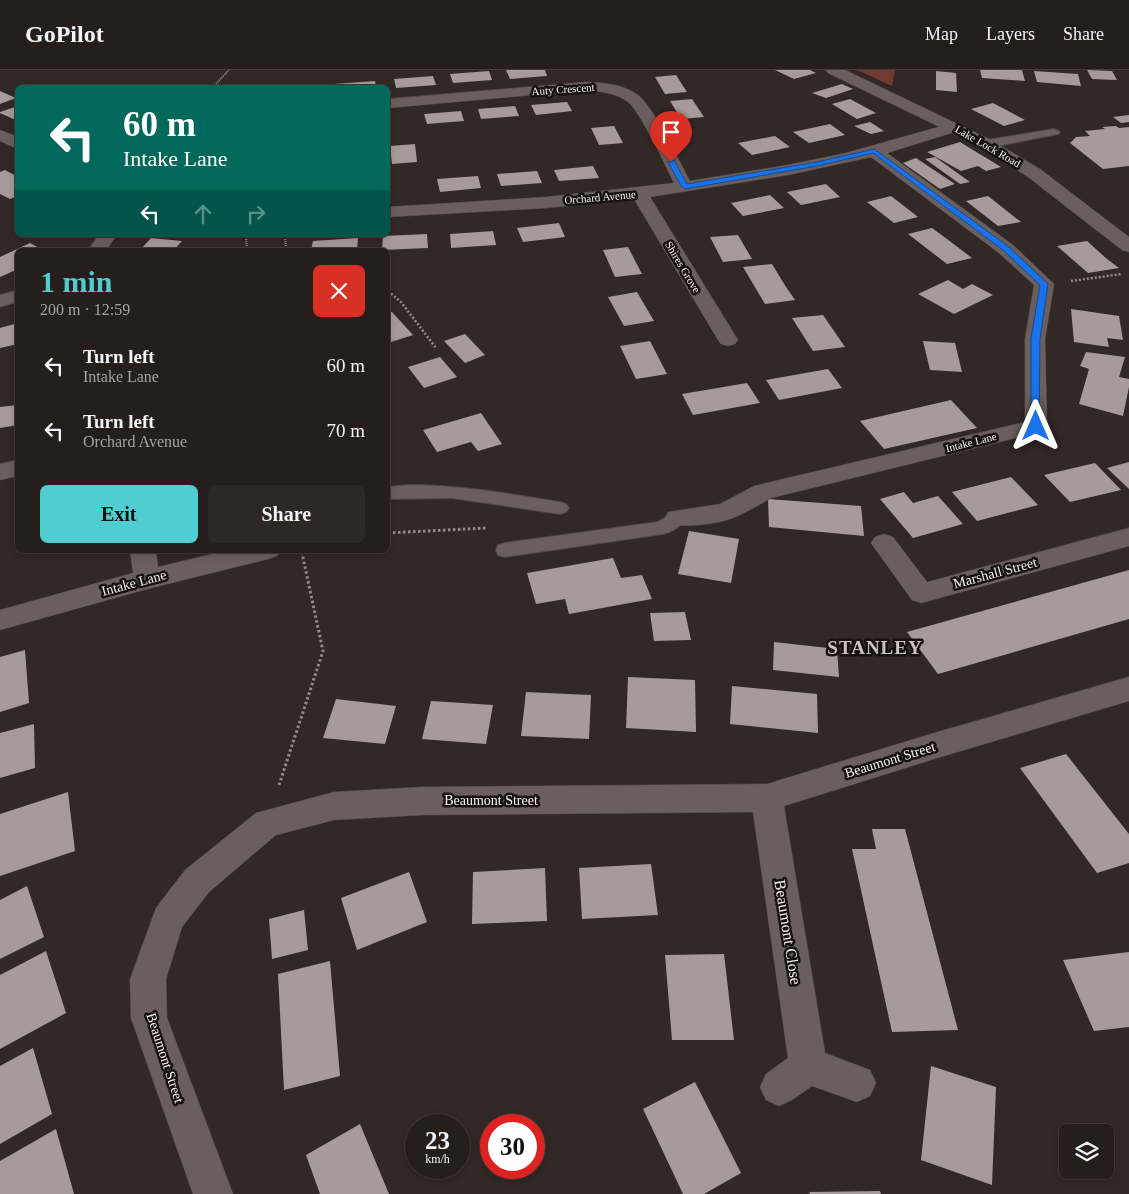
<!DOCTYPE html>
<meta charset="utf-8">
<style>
body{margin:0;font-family:Georgia,serif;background:#2e2725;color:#f1f3f6;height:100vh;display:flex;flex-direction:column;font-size:19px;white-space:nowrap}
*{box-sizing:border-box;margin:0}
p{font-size:16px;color:#a4a2a3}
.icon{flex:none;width:28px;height:28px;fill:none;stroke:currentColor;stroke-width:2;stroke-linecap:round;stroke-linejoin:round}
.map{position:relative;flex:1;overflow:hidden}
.side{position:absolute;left:15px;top:178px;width:375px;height:305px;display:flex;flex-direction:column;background:#261e1c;border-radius:8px;box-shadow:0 2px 8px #0003,0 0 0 1px #423c3b}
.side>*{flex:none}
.top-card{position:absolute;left:15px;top:15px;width:375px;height:152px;border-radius:8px;box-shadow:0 2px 8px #0003,0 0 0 1px #423c3b;background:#00695c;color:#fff;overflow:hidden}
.controls{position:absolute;left:1059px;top:1054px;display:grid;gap:10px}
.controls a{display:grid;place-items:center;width:55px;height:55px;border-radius:8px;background:#261e1c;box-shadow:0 2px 8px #0003,0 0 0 1px #423c3b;font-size:25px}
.speed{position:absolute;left:405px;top:1044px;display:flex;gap:10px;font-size:25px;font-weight:700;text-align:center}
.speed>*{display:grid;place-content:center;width:65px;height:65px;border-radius:50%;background:#261e1c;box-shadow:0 2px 8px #0003,0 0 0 1px #423c3b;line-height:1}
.speed small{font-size:12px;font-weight:400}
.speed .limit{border:8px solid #d22;background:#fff;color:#111}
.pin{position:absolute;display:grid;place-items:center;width:42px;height:42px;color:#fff;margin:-51px -21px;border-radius:50% 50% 50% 0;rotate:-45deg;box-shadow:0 0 5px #0007}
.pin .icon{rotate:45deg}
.me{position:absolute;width:55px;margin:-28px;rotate:0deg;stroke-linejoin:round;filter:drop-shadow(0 0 4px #0008)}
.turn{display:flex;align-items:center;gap:18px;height:105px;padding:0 25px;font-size:22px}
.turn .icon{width:65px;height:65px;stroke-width:2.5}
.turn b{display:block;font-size:35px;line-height:42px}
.lanes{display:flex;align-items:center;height:48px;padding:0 25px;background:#0003;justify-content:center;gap:25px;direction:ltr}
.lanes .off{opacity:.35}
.round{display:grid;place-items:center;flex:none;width:52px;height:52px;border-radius:8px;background:#2e2725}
.overview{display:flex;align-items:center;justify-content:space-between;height:85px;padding:0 25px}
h1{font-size:30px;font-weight:700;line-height:38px;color:#51ccd1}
.primary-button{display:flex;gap:10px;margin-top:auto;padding:10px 25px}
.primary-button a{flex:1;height:58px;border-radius:8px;background:#51ccd1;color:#111;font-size:20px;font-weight:700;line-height:58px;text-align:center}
.primary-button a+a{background:#2e2725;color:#f1f3f6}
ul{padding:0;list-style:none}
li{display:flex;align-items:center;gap:15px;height:65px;padding:0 25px}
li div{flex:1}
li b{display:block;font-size:19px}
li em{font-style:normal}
header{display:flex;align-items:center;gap:30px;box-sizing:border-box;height:70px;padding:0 25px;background:#261e1c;border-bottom:1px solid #423c3b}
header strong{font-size:24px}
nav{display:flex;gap:28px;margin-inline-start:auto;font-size:18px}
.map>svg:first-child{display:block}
.green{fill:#733a30}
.building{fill:#a79b99}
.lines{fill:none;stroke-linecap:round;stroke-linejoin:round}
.service-casing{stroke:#504745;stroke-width:2}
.minor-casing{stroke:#504745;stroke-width:1}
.tertiary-casing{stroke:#504745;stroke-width:1}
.path-far2{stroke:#948b8a;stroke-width:2;stroke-dasharray:1 1;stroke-linecap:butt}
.path-far1{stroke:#948b8a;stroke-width:2.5;stroke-dasharray:2 2;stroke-linecap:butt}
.path{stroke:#948b8a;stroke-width:3;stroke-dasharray:2.5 2.5;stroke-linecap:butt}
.service{fill:#6a5f5d;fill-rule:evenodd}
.minor{fill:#6a5f5d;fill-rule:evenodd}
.tertiary{fill:#6a5f5d;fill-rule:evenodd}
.route{fill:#1a73e8;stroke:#114b97}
.labels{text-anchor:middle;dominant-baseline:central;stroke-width:5;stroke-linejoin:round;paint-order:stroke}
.far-street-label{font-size:11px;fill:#f9f2f1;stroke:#171211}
.street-label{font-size:14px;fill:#f9f2f1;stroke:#171211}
.near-street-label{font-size:16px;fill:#f9f2f1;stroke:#171211}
.district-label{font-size:19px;font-weight:bold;letter-spacing:1px;fill:#cfc2bf;stroke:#171211}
</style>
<header>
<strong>GoPilot</strong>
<nav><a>Map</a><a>Layers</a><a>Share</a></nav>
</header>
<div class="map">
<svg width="1129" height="1124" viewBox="0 0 1129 1124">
<rect width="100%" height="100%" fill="#322826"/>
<polygon class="green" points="857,0 895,0 892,16"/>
<g class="building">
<polygon points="506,0 545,0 547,6 510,9"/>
<polygon points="775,0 810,0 816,3 794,9"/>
<polygon points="980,0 1022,0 1025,11 982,8"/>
<polygon points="1087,0 1112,1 1117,10 1092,9"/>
<polygon points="489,1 492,10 453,13 450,4"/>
<polygon points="936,1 956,3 957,22 936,20"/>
<polygon points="1034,1 1078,4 1081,16 1037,12"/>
<polygon points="676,5 687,22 665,24 655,7"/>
<polygon points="433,6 436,15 396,18 394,9"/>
<polygon points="375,11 376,18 335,18 334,14"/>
<polygon points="842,14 853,19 826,28 812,23"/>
<polygon points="0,21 2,22 16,28 0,34"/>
<polygon points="692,29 704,47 681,49 670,31"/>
<polygon points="850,29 876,43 857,49 832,34"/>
<polygon points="567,32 572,41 536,45 531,35"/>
<polygon points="993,33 1010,42 1025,50 1004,56 971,39"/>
<polygon points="18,36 18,51 0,43 0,42"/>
<polygon points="515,36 519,46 481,49 478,39"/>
<polygon points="461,41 464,51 427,54 424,44"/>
<polygon points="1129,45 1129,52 1121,53 1113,47"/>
<polygon points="870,52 884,61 871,64 854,56"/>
<polygon points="830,54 845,65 809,73 793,62"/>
<polygon points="614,56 623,73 599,75 591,58"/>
<polygon points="1116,56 1119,58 1129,57 1129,96 1103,99 1070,73 1076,67 1090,66 1085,61 1105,59 1102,57"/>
<polygon points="775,66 790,77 752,85 738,73"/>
<polygon points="960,72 1001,97 986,101 978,96 961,101 927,82"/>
<polygon points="415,74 417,92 392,94 390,76"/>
<polygon points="935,87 970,112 960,114 925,89"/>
<polygon points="916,88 955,114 940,119 903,93"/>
<polygon points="593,96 599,108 559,111 554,100"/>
<polygon points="5,100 18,107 18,126 10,129 0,124 0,102"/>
<polygon points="537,101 542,113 501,116 497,104"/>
<polygon points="478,106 481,118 440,122 437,109"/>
<polygon points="826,114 840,127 801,135 787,122"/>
<polygon points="770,125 784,138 743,146 731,133"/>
<polygon points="891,126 904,136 918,147 894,153 867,132"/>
<polygon points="988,126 1021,152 998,156 966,131"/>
<polygon points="559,153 565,167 523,172 517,158"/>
<polygon points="932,158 947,169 972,188 947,194 908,164"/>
<polygon points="493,161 496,175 451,178 450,164"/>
<polygon points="427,164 428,178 382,180 383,166"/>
<polygon points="738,165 752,189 723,192 710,167"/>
<polygon points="151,168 182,171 174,180 140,180"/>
<polygon points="358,168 357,180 311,180 313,171"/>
<polygon points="1087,171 1107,189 1119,198 1088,203 1057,176"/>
<polygon points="30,173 43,180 18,180 18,199 0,207 0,187"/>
<polygon points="628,177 642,204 615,207 603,180"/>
<polygon points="772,194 786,217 795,230 765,234 743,197"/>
<polygon points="948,210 963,219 972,214 993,225 954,244 918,224"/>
<polygon points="637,222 654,251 624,256 608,227"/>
<polygon points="1071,239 1119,246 1123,270 1107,268 1109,277 1074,272"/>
<polygon points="392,242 413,265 388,273 388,243"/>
<polygon points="823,245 845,277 813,281 792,248"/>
<polygon points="18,253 18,274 0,278 0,258"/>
<polygon points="465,264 485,285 465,293 444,271"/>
<polygon points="650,271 667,304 636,309 620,276"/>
<polygon points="923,271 955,273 962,302 930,300"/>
<polygon points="1086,282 1125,287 1119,307 1129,309 1129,317 1123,346 1079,334 1089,299 1080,296"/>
<polygon points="440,287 457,307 424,318 408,297"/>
<polygon points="828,299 842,318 779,330 766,310"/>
<polygon points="747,313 760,333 693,345 682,324"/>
<polygon points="951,330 977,358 884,379 860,351"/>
<polygon points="18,335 18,355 0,358 0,337"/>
<polygon points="481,343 502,374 478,381 471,372 437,382 423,360"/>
<polygon points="1129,392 1129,419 1107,398"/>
<polygon points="1095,393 1121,420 1070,432 1044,405"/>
<polygon points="1011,407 1038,435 977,451 952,422"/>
<polygon points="904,422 913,433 938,426 963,454 913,468 880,429"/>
<polygon points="768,429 861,436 864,466 769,457"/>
<polygon points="689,461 739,469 731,513 678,504"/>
<polygon points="613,488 621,508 642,505 652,529 569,544 565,529 536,534 527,503"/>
<polygon points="1129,500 1129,549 938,604 907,562"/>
<polygon points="685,542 691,570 654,571 650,543"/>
<polygon points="774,572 837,579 839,607 773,600"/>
<polygon points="25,580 29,633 0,642 0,587"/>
<polygon points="628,607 695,610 696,662 626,658"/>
<polygon points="732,616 817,624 818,663 730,654"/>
<polygon points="526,622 591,625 589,669 521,666"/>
<polygon points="336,629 396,636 385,674 323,668"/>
<polygon points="431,631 493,635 486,674 422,669"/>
<polygon points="34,654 35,698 0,708 0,663"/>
<polygon points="1066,684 1129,764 1129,793 1097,803 1020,698"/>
<polygon points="68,722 75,781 0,806 0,744"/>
<polygon points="872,759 905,759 958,960 892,962 852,779 876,779"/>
<polygon points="651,794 658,845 582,849 579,798"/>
<polygon points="545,798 547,851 472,854 473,802"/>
<polygon points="409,802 427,852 357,880 341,828"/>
<polygon points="27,816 44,867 0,889 0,830"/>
<polygon points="304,840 308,880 272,889 269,849"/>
<polygon points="46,881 66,943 0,979 0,905"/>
<polygon points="1129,882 1129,957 1094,961 1063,890"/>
<polygon points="724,884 734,970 672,970 665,885"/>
<polygon points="330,891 340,1006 284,1020 278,904"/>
<polygon points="33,978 52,1044 0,1074 0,996"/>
<polygon points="931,996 996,1017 992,1115 921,1090"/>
<polygon points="695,1012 741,1103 704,1124 683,1124 643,1039"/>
<polygon points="360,1054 389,1124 320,1124 306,1085"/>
<polygon points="56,1059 74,1124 0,1124 0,1091"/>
<polygon points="880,1121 881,1124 810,1124 809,1122"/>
</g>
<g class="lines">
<g class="service-casing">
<g id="service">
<polygon points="1054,59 1060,62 1058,64 987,78 981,74 987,70"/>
<path d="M409,415C460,415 510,424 560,432L566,434L569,438L566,442L560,444L452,428L388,429V417Z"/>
<path d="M677,442L683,444L686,448C681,456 672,462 663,464L505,487L498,485L496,480L498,475L505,473L658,452L671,444Z"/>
</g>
</g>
<g class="minor-casing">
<g id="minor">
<path d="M587,12C605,13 623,14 638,25C653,36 680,93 690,111L788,95L846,83L949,54H961L963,57L961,60L887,83L1013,175L1054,214L1045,269L1047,356L1044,361L771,428C759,435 747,442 735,447C721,454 683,458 668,454L665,448L668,442L720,434L754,416L1025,352V269L1034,215L999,183L871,87L788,105L650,127L738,270L735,274L728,276L721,274L718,270L634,129L546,138L388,147V137L546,127L674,113C666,97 640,41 628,32C616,23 602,22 587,20L388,38V29Z"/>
<polygon points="0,60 18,67 18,79 0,71"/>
<polygon points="99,165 117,165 106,180 88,180"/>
<polygon points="18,220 18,232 0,237 0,225"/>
<polygon points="18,390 18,406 0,410 0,394"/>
<polygon points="1129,458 1129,476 921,533 912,530 871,473 875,467 884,464 893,467 927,512"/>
<polygon points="130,480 156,480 158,497 229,480 281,480 277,486 268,489 147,519 0,560 0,540 133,503"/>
<polygon points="1129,607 1129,631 934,689 784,736 825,983 870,1000 876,1013 870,1026 857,1032 812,1016 792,1030 779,1036 766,1030 760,1017 766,1004 788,988 753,742 422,745 334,750 276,765 209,822 182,857 166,909 167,948 233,1124 193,1124 131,948 130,909 156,838 185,800 256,743 334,722 422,717 767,714 934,663"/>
</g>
</g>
<g class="tertiary-casing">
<polygon id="tertiary" points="826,0 845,0 993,71 1040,99 1129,167 1129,182 1122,180 1028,107 981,77 828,3"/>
</g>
<g class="path-far2">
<polyline points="212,18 229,0"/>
<polyline points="246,165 247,180"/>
<polyline points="285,165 286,180"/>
</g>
<g class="path-far1">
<polyline points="1071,211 1122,204"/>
<polyline points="388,221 401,232 436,278"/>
</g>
<g class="path">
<polyline points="388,463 487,458"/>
<polyline points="279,715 323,581 302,483"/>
</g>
<use href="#service" class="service"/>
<use href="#minor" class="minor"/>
<use href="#tertiary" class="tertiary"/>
</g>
<polygon class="route" points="874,79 1009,177 1048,214 1040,269 1039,358 1036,359 1031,356 1031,269 1040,215 1004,181 873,83 817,96 685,119 681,116 668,92 674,90 687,114 817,92"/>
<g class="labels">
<g class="far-street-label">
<text transform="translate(563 19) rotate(-4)">Auty Crescent</text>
<text transform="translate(988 76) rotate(30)">Lake Lock Road</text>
<text transform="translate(600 127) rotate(-5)">Orchard Avenue</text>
<text transform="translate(683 197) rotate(59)">Shires Grove</text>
<text transform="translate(971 372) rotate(-14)">Intake Lane</text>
</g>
<g class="street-label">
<text transform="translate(995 503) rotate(-15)">Marshall Street</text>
<text transform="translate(134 513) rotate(-15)">Intake Lane</text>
<text transform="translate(890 690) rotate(-17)">Beaumont Street</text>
<text x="491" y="730">Beaumont Street</text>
<text transform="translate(165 988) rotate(72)">Beaumont Street</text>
</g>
<g class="near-street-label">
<text transform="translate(788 862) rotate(81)">Beaumont Close</text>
</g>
<g class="district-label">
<text x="875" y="577">STANLEY</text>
</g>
</g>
</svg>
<div class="controls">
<a><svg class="icon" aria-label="layers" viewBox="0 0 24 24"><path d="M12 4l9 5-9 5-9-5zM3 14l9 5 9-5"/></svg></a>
</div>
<div class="speed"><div>23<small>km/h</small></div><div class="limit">30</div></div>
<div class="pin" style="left:671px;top:92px;background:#d93025"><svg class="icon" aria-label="arrive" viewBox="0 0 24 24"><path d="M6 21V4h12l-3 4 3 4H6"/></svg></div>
<svg class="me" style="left:1036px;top:356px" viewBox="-20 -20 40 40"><path d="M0-17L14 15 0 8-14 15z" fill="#1a73e8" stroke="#fff" stroke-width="4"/></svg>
<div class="top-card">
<div class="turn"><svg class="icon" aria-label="left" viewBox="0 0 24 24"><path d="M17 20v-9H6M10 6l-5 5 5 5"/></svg><div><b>60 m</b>Intake Lane</div></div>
<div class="lanes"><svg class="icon" aria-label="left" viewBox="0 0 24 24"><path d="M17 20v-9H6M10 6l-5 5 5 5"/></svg><svg class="icon off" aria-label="ahead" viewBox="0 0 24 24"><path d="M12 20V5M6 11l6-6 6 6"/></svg><svg class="icon off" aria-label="right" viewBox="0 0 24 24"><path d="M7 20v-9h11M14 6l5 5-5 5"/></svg></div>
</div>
<section class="side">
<div class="overview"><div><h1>1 min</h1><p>200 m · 12:59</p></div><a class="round" style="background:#d93025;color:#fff"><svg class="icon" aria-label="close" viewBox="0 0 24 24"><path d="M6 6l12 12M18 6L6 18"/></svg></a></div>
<ul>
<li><svg class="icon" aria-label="left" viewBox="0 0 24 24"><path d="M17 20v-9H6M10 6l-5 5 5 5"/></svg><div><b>Turn left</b><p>Intake Lane</p></div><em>60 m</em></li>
<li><svg class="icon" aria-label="left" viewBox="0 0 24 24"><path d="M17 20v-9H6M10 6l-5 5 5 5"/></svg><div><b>Turn left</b><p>Orchard Avenue</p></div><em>70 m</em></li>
</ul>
<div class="primary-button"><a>Exit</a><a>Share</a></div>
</section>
</div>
